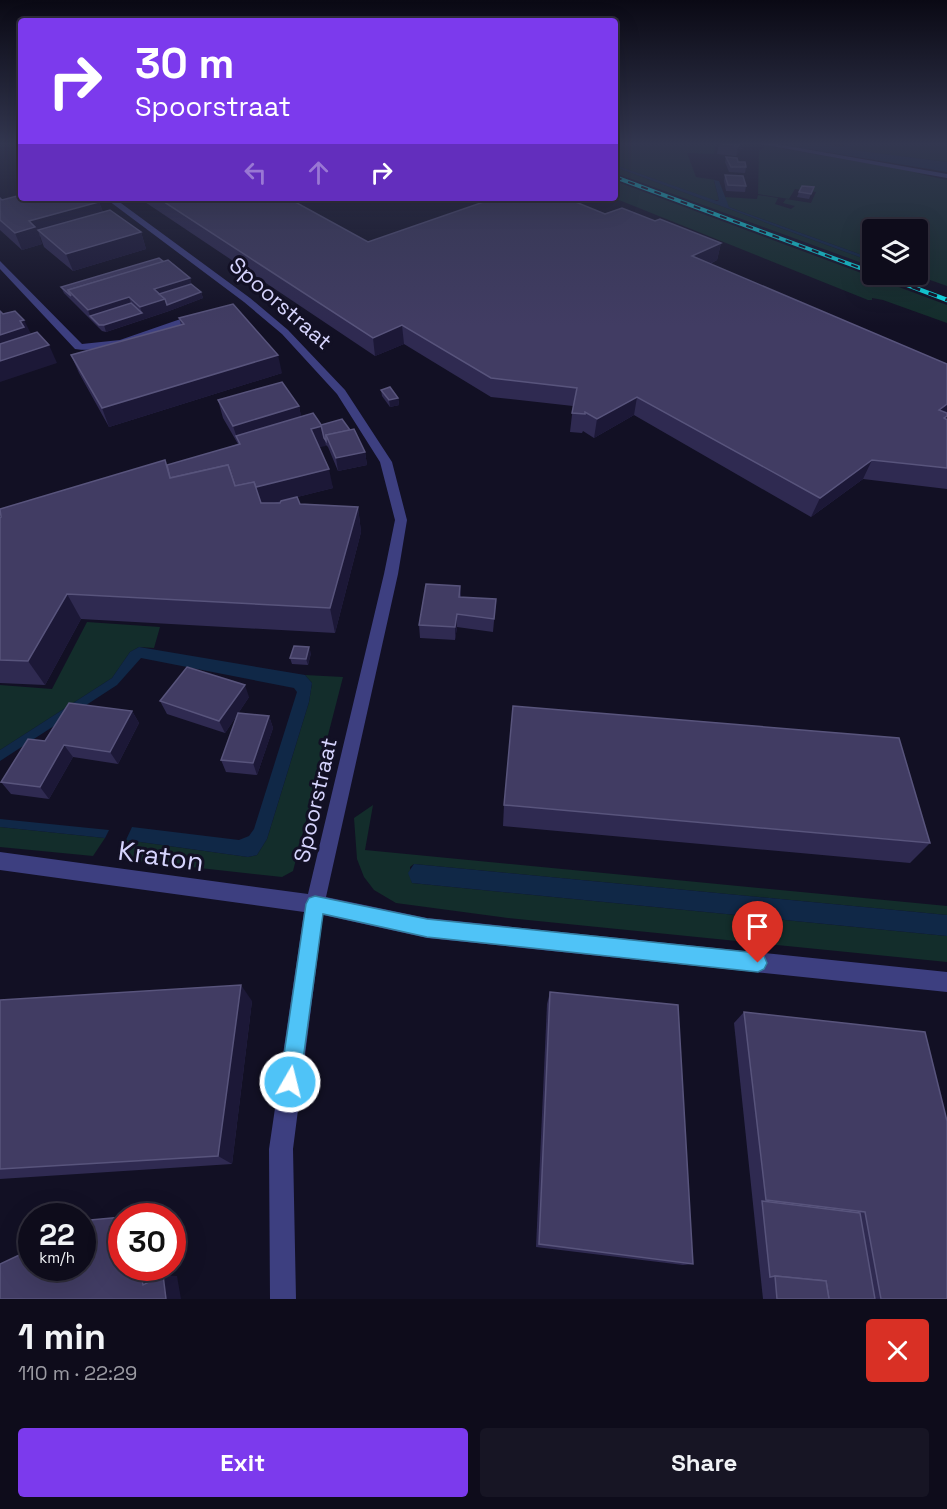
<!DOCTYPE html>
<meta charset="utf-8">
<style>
body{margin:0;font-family:"Space Grotesk",sans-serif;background:#171524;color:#f1f3f6;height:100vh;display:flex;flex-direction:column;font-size:22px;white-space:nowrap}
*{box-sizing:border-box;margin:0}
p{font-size:20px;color:#9b9ba3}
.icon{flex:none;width:33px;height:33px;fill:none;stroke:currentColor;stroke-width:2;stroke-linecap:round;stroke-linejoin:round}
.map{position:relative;height:1299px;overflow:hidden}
.details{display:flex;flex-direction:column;background:#0e0c1b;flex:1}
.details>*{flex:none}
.top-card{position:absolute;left:18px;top:18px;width:600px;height:183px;border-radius:6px;box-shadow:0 6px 24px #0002,0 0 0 2px #2e2c3a;background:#7c3aed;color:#fff;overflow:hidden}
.controls{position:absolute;left:862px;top:219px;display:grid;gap:12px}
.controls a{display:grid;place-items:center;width:66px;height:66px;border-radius:6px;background:#0e0c1b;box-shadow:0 6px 24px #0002,0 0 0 2px #2e2c3a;font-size:30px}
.speed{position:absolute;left:18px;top:1203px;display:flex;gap:12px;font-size:30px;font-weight:700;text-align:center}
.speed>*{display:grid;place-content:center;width:78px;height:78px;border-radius:50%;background:#0e0c1b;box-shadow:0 6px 24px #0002,0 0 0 2px #2e2c3a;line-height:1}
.speed small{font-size:15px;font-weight:400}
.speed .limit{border:9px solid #d22;background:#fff;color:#111}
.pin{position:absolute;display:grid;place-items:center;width:51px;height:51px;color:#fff;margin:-62px -26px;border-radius:50% 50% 50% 0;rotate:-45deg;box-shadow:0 0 6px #0007}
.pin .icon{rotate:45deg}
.me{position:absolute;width:66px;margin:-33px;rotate:8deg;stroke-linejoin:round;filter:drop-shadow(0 0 4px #0008)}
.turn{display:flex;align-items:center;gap:21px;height:126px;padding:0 18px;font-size:27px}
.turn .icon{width:78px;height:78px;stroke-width:2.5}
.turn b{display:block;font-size:42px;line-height:51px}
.lanes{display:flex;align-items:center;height:57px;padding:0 18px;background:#0003;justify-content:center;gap:30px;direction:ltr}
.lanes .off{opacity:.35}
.round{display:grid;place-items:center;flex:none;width:63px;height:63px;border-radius:6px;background:#171524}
.summary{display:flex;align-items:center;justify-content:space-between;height:102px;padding:0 18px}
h1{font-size:36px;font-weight:600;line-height:45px}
.cta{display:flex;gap:12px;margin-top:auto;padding:12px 18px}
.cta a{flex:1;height:69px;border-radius:6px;background:#7c3aed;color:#fff;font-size:24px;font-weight:600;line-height:69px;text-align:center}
.cta a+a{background:#171524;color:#f1f3f6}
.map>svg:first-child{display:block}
.green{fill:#132d2b}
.water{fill:#102847}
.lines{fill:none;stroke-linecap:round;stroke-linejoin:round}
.minor{fill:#3d3f80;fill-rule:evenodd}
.rail-far1-casing{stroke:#0ce9f1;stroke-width:4}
.rail-casing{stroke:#0ce9f1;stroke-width:4.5}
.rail-far1{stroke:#121024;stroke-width:2;stroke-dasharray:7;stroke-linecap:butt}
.rail{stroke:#121024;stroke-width:3;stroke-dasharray:9;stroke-linecap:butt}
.wall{fill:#2f2a51}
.shaded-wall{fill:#1c1837}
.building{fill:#413c63;stroke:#58547c;stroke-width:1.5}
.route{fill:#4fc3f7;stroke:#337fa1;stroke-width:1.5}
.labels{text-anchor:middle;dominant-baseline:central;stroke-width:6;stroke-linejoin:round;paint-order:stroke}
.street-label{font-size:22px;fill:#d6d4fd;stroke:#121024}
.near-street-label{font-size:27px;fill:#d6d4fd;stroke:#121024}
</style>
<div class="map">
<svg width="947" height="1299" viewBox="0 0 947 1299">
<rect width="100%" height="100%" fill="#121024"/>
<g class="green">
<polygon points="615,144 716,144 714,154 687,153 696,177 716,180 714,181 719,200 713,200 615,165"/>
<polygon points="853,144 947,144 947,162 853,150 850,148"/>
<polygon points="767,146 947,177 915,173 947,180 947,286 916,275 918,274 918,230 873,230 873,259 729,207 724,197 757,199 758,195 778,198 775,204 791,209 795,206 783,203 786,199 811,203 816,192 795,189 789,199 758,194 759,150"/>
<polygon points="615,167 873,262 873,267 615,173"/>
<polygon points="615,181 947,305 947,323 883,300 872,298 872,300 868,300 614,198"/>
<polygon points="87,622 160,627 154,648 139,647 130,652 112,678 0,750 0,685 52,689"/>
<path d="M305,675L343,677L293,871L282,877L128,860C122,853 121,848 126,840L248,857L257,855L267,839L309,702L312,683Z"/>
<polygon points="373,805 365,850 947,906 947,915 414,864 410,867 412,883 947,936 947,962 508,918 396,903 374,890 364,877 357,859 354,818"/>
<polygon points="0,827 105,838 93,856 0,847"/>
</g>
<g class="water">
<polygon points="778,144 824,144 842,147 845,144 853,144 850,148 853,150 947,162 947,172"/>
<polygon points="615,165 717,201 719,200 714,180 719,181 729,207 873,259 873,262 615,167"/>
<polygon points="139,647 305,675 312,683 309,702 267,839 257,855 248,857 126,840 132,827 239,840 249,836 254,829 297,692 294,688 141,658 117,685 0,761 0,750 112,678 130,652"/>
<polygon points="0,819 109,830 105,838 0,827"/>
<polygon points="414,864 947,915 947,936 412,883 408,873"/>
</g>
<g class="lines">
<g class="minor">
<polygon points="761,144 777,144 947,174 947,178"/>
<polygon points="105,198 114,198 250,298 288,330 345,390 392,462 407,520 398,574 326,897 427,918 947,972 947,992 427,938 323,915 293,1149 296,1299 270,1299 269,1149 304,912 0,870 0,852 308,894 384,574 395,520 380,462 337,394 282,334 244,302"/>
<path d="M0,261L82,344L120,340L195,314L203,316C183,331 100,354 75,349L0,269Z"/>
</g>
<g class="rail-far1-casing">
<polyline id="rail-far1" points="615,177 871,272"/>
</g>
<g class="rail-casing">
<g id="rail">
<polyline points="867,271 873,273"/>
<polyline points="878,274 947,300"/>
</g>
</g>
<use href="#rail-far1" class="rail-far1"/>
<use href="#rail" class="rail"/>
</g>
<g class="wall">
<polygon points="719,144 743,144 742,148 736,156 717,154"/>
<polygon points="726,157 738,162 746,167 745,173 729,172 725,162"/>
<polygon points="725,175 746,186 745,192 726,191 724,181"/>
<polygon points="814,187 809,199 797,197 799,192"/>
<polygon points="0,198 2,200 99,202 103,212 141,232 146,249 73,271 44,247 40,236 39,237 42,244 22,250 0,230"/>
<polygon points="139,198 288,198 368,242 605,214 655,221 721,243 717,260 710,264 947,418 947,489 863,479 811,517 634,415 594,438 583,431 582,433 570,432 573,406 491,397 404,344 375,356"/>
<polygon points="190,278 191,284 201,292 203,298 169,311 106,332 102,331 64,293 61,287"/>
<polygon points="179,318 282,373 109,427 79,373 71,355 181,325"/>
<polygon points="381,390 398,398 399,405 390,407 382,396"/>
<polygon points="218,400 299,406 301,417 321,425 365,452 367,465 338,471 328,447 326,445 319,447 333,488 297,497 300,504 358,507 361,532 335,633 81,619 45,685 0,683 0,518 238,444 223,418"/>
<polygon points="460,586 461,598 496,599 493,632 457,627 455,640 420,638 419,625"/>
<polygon points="311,653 308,665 292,664 290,658"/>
<polygon points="249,697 225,733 167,714 160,701"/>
<polygon points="132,711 139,723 118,764 73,757 49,799 11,794 1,782 45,741"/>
<polygon points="269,716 273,728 257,775 226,772 221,760"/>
<polygon points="504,805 930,843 910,863 503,826"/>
<polygon points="550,992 693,1264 683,1265 536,1247 547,1004"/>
<polygon points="0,1000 252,1001 232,1164 0,1179"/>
<polygon points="744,1012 947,1299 763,1299 734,1023"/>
</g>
<g class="shaded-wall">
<polygon points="739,144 743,144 742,148 736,156"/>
<polygon points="99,202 105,218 38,230 42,244 22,250 15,233 29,221"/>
<polygon points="141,232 146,249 73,271 66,254"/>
<polygon points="721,243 717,260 688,274 692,256"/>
<polygon points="190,278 193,290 201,292 203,298 169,311 106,332 104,325 142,313 140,307 154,289"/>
<polygon points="129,297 133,309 90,316 88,310"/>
<polygon points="24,320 33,338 0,356 0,335 20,321"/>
<polygon points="402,325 404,344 375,356 373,338"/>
<polygon points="49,345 57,363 0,382 0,361"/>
<polygon points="278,355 282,373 109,427 102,408"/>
<polygon points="637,397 634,415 594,438 597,419"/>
<polygon points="398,398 399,405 390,407 389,400"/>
<polygon points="947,404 947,416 939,410"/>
<polygon points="299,406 303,425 237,438 233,426"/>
<polygon points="322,426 326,446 314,448 311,429"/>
<polygon points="365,452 367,465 338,471 336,458"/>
<polygon points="872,460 863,479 811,517 820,498"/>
<polygon points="329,469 333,488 242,511 236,492"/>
<polygon points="358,507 361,532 335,633 330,608"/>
<polygon points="67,594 81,619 45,685 28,661"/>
<polygon points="457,614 457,627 455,640 455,627"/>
<polygon points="309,647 311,653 308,665 306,659"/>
<polygon points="245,685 249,697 225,733 219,721"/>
<polygon points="132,711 139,723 118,764 110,752"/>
<polygon points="269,716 273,728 257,775 253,763"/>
<polygon points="64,745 73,757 49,799 40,787"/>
<polygon points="241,985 252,1001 232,1164 218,1156"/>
<polygon points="140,1268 155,1268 158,1286 143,1285"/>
<polygon points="163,1275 177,1276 181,1299 166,1299"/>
</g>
<g class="building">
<polygon points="722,144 739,144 738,146"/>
<polygon points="726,157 737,158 738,162 745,162 746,167 731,167"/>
<polygon points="725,175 743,176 746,186 728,185"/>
<polygon points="802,186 814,187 811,194 799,192"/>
<polygon points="21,195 21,198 94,198 99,202 29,221 35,227 15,233 0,220 0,198 2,200"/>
<polygon points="158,198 288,198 368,242 495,198 566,198 605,214 622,208 655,221 660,219 721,243 692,256 947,364 947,404 939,410 947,413 947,416 944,418 947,420 947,468 872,460 820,498 637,397 597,419 585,412 585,414 572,413 577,388 491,378 402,325 373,338"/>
<polygon points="110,210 141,232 66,254 38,230"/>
<polygon points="159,258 164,262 68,290 71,296 61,287"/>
<polygon points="168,260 190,278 154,289 165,299 140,307 129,297 88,310 68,290"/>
<polygon points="191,284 201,292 167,305 165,299 159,294"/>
<polygon points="131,303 142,313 104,325 99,325 90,316"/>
<polygon points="233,304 278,355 102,408 71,355 184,324 179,318"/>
<polygon points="0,311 3,314 15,311 24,320 20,321 24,327 0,335"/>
<polygon points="37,332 49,345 0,361 0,344"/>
<polygon points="282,382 299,406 233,426 218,400"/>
<polygon points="390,387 398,398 389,400 381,390"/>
<polygon points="313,413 322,426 311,429 329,469 256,487 254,482 235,486 228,465 170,478 167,465 240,444 236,436"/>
<polygon points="342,419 350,430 326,435 326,441 324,438 321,425"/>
<polygon points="354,429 365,452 336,458 326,435"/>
<polygon points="165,460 170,478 228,465 235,486 254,482 261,503 280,503 281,501 297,497 300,504 358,507 330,608 67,594 28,661 0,660 0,518 1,517 0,509"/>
<polygon points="426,584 460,586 459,597 496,599 494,619 457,614 455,627 419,625"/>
<polygon points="294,646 309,647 306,659 290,658"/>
<polygon points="187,667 245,685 219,721 160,701"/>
<polygon points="69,703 132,711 110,752 64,745 40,787 1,782 28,739 45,741"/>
<polygon points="513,706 899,738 930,843 504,805"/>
<polygon points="238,713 269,716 253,763 221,760"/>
<polygon points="241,985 218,1156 0,1169 0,1000"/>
<polygon points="550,992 678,1005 693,1264 539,1244"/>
<polygon points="744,1012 925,1032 947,1121 947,1299 881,1299 865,1212 766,1200"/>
<polygon points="762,1201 860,1213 875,1299 829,1299 826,1281 775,1276 770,1277"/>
<polygon points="122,1217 122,1268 140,1268 143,1285 163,1275 166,1299 0,1299 0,1264 32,1249 32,1268 82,1268 82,1223 90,1220"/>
<polygon points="775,1276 826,1281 829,1299 777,1299"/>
</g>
<linearGradient id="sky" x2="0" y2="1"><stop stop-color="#0a0914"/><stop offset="0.44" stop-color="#333750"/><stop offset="1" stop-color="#333750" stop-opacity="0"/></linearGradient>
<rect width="947" height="326" fill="url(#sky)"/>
<polygon class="route" points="315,896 427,919 758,953 764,956 767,963 764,969 758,972 427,937 323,914 300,1082 297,1089 290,1092 283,1089 280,1082 306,904 309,898"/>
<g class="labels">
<g class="street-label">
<text transform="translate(281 303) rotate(41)">Spoorstraat</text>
<text transform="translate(315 800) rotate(-77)">Spoorstraat</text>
</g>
<g class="near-street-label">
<text transform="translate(161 856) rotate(8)">Kraton</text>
</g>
</g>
</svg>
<div class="controls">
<a><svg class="icon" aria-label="layers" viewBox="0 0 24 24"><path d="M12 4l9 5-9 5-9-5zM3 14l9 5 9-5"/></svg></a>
</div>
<div class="speed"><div>22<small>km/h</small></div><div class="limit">30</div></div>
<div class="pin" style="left:758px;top:963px;background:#d93025"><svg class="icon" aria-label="arrive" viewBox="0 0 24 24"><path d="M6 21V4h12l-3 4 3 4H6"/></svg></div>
<svg class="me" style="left:290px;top:1082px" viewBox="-20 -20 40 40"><circle r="17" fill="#4fc3f7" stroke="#fff" stroke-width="3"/><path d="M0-11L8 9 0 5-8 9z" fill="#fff"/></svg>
<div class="top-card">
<div class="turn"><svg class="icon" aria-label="right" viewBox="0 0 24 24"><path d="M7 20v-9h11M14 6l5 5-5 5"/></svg><div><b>30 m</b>Spoorstraat</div></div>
<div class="lanes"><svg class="icon off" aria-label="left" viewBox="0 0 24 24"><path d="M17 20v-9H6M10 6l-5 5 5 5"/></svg><svg class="icon off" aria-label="ahead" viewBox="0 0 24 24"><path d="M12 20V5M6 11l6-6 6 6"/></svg><svg class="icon" aria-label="right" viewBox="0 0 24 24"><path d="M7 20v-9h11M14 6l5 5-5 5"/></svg></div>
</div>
</div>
<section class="details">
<div class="summary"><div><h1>1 min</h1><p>110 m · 22:29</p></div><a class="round" style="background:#d93025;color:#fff"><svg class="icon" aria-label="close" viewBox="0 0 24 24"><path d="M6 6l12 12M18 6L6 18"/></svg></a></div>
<div class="cta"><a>Exit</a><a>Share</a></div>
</section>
